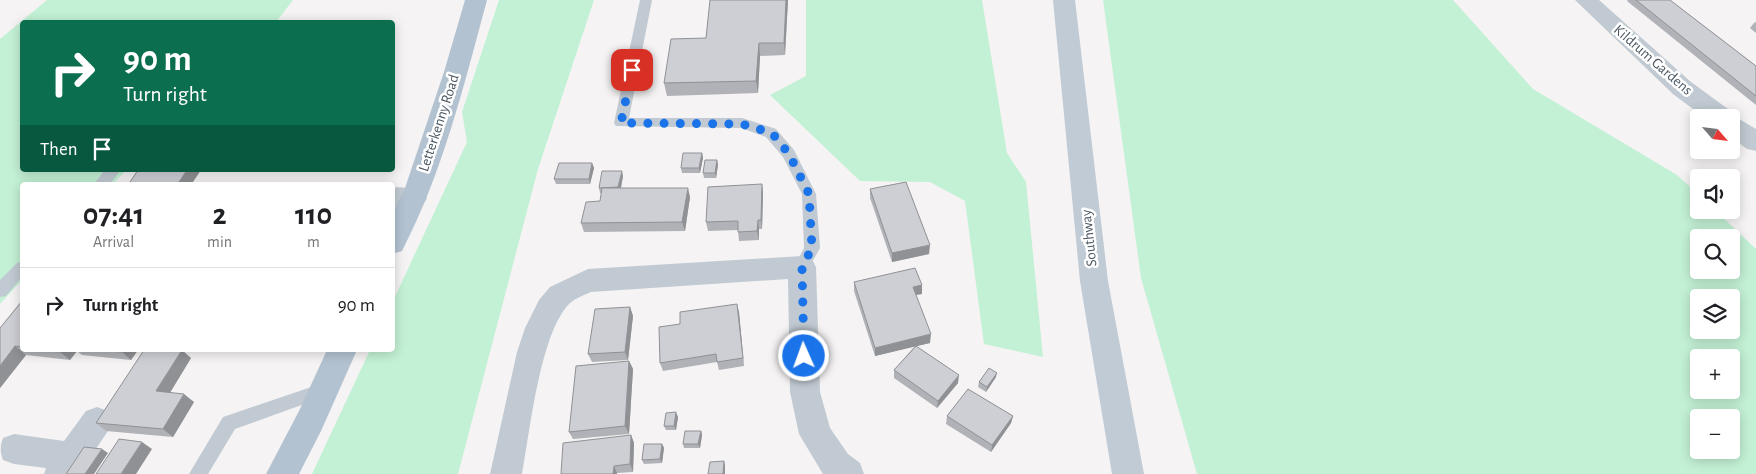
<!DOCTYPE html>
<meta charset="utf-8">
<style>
body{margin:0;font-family:"Alegreya Sans",sans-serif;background:#f2f2f2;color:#202124;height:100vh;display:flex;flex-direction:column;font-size:19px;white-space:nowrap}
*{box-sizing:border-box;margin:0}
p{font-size:16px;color:#757577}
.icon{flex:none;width:28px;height:28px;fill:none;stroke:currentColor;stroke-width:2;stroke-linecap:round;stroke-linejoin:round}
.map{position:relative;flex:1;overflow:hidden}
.drawer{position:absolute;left:20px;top:182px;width:375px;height:170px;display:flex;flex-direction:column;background:#fff;border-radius:5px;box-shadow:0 2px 12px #0003}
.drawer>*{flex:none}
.guide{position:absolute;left:20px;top:20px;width:375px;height:152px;border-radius:5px;box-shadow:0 2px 12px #0003;background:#0b6e4f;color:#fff;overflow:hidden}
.needle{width:32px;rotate:118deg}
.buttons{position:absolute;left:1690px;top:109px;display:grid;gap:10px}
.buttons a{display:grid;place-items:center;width:50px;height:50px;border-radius:5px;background:#fff;box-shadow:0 2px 12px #0003;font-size:25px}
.pin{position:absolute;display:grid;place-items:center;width:42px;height:42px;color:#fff;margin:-21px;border-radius:10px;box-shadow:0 2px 8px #0006}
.me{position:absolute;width:55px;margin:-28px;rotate:358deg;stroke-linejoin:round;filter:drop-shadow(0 0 4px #0008)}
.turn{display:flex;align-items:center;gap:18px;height:105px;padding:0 20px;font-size:22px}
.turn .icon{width:65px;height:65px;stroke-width:2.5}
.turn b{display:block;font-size:35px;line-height:42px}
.then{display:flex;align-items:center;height:48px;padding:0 20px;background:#0003;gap:10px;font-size:19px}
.eta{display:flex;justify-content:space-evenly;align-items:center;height:85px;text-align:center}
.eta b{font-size:30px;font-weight:700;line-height:35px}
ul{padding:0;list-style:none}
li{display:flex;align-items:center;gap:15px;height:75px;padding:0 20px;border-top:1px solid #e0e0e0}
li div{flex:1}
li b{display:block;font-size:19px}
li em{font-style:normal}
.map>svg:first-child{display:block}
.green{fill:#c3f1d5;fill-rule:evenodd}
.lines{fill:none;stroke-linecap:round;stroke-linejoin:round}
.lane{fill:#c1cad2;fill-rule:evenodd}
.street{fill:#c1cad2;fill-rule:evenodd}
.secondary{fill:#c1cbd6;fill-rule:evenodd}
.primary{fill:#b3c2d1;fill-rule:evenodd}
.wall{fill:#b0b2b7}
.shaded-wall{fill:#909195}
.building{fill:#cdcfd5;stroke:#909195}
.route{stroke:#1a73e8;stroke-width:9;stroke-dasharray:0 16.2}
.labels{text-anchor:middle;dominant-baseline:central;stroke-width:5;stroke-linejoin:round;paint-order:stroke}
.street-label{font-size:15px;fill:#4a5661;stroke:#fff}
</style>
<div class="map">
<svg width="1756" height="474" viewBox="0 0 1756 474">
<rect width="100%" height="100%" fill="#f5f3f3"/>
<g class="green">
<polygon points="47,0 293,0 276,22 22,22 22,170 126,170 112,185 22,185 22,280 0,304 0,39"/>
<polygon points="499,0 594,0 538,169 458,474 312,474 370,350 392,350 393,301 467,142 462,112"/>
<polygon points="806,0 982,0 1007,153 1026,182 1043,357 984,344 965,201 930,182 860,181 770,95 806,76"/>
<path d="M1103,0H1453L1533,89L1677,175L1699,195V210H1715L1756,249V474H1197L1141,278ZM1699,238H1731V270H1699ZM1699,298H1731V330H1699ZM1699,358H1731V390H1699ZM1699,418H1731V450H1699Z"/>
</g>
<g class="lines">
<g class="lane">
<polygon points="640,0 652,0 629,118 742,118 776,129 794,150 816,194 820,248 807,271 802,273 797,271 794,267 804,248 802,194 783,157 766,137 741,128 616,126 614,123"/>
<polygon points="105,170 121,170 109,185 93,185"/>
<polygon points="22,261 22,277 6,296 0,297 0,280 17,263"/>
<polygon points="323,383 329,385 331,390 329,395 235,429 208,474 189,474 223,417"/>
</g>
<g class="street">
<polygon points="1575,0 1599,0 1691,82 1732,112 1734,116 1756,129 1756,151 1747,149 1731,137 1731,118 1705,118 1673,94"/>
<polygon points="392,187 414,188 423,191 427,198 423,205 414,208 392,207"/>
<path d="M802,256L812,259L816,267L820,392L830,428L848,454L860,463L864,474H823L799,434L790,392L788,279L591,292C584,295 576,298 570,303C540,332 530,432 522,474H490L517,352L525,328L539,300L550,287L588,269Z"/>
<path d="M97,407L108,411L113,421L108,431L79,474H44L46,468L14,464L3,460C0,452 0,446 3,438L14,434L64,441L86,411Z"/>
</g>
<polygon class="secondary" points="1053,0 1075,0 1108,281 1144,474 1112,474 1080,281"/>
<g class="primary">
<path d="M465,0H487C464,85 443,172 402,251L392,254V214L404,191L444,72Z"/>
<polygon points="327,350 357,350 321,431 299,474 266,474 299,411"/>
</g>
</g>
<g class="wall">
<polygon points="710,0 788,0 785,55 760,56 758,93 667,96 664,83 706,38"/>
<polygon points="1628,0 1670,0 1756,66 1756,105 1627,1"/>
<polygon points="1756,22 1756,33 1750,28 1754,23"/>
<polygon points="702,153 703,158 700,173 682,173 681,168"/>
<polygon points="717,160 718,165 716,178 704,178 703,173"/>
<polygon points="592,163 594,168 590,184 556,184 554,179"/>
<polygon points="623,176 621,188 690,197 685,231 584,232 581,223 600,201 602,193 600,193 599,188"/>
<polygon points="762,184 763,193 762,229 759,229 759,240 739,241 738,230 708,231 706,222"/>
<polygon points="870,189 929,254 892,262 870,198"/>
<polygon points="854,282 922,285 922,294 916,295 930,343 916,346 958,383 937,408 894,378 894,370 915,346 875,356 854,291"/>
<polygon points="22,301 22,350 138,350 131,360 82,355 77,351 70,360 26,355 0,388 0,328"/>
<polygon points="630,307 633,316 628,360 592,362 588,354"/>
<polygon points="739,312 744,366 719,370 717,362 663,371 660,363 680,324"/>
<polygon points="191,358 170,393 194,402 173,437 106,431 96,423"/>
<polygon points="629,361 633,369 629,434 573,439 569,432"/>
<polygon points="996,377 986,392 978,387 979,382"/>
<polygon points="947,416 1013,416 1011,423 991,452 946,424"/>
<polygon points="678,417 676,430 666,430 664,426"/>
<polygon points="701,431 702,435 700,448 684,448 683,444"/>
<polygon points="631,435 634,443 633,472 617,473 617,474 561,474"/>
<polygon points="662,444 664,448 662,463 644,464 642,460"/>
</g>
<g class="shaded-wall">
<polygon points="786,0 788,0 785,55 784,43"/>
<polygon points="759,43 760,56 758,93 756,81"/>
<polygon points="702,153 703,158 700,173 699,168"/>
<polygon points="717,160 718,165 716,178 715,173"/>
<polygon points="592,163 594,168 590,184 589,179"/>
<polygon points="187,170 201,170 191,185 177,185"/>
<polygon points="622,171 623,176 620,192 618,187"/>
<polygon points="762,184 763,193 762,229 761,220"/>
<polygon points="688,188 690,197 685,231 682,222"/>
<polygon points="758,220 759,229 759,240 757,231"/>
<polygon points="930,245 929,254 892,262 892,253"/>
<polygon points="922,285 922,294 913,295 913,287"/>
<polygon points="737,304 739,312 744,366 743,358"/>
<polygon points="630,307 633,316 628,360 625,352"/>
<polygon points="931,334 930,343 875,356 875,348"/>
<polygon points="15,346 26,355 0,388 0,366"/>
<polygon points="61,350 76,350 77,351 70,360 60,352"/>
<polygon points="123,350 138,350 131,360 122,352"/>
<polygon points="182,350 191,358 166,399 156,391"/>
<polygon points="629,361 633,369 629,434 625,426"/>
<polygon points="997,373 996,377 986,392 987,387"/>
<polygon points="959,375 958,383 937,408 938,401"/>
<polygon points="184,394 194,402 173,437 163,429"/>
<polygon points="676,412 678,417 676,430 674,426"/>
<polygon points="1013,416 1011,423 991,452 992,445"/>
<polygon points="701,431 702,435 700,448 698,444"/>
<polygon points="631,435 634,443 633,472 630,464"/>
<polygon points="142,442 152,449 136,474 121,474"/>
<polygon points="662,444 664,448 662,463 660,459"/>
<polygon points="102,449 108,453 94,474 85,474"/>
<polygon points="724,461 725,465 725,474 723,474"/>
<polygon points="614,466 617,473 617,474 613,474"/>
</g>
<g class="building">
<polygon points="710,0 786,0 784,43 759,43 756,81 664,83 671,39 706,38"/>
<polygon points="1636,0 1670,0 1756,66 1756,96"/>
<polygon points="683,153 702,153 699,168 681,168"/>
<polygon points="705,160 717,160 715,173 703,173"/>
<polygon points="559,163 592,163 589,179 554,179"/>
<polygon points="138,170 187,170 177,185 128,185"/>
<polygon points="602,171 622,171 618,187 599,188"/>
<polygon points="906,182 930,245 892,253 870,189"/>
<polygon points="762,184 761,220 758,220 757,231 738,232 738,221 706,222 708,187"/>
<polygon points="602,188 688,188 682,222 581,223 586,202 600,201"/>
<polygon points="915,268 922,285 913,287 931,334 875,348 854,282"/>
<polygon points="22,301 22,347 15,346 0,366 0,328"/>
<polygon points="737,304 743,358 717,362 716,354 660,363 659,327 680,324 680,312"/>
<polygon points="630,307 625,352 588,354 595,309"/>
<polygon points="916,346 959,375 938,401 894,370"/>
<polygon points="43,350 61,350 60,352"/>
<polygon points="102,350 123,350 122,352"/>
<polygon points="144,350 182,350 156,391 184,394 163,429 96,423"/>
<polygon points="629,361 625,426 569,432 576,366"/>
<polygon points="989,368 997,373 987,387 979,382"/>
<polygon points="968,389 1013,416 992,445 947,416"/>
<polygon points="676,412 674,426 664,426 666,413"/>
<polygon points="685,431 701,431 698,444 683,444"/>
<polygon points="631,435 630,464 614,466 613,474 561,474 563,443"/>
<polygon points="119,439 142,442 121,474 96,474"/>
<polygon points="644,444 662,444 660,459 642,460"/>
<polygon points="84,447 102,449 85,474 66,474"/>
<polygon points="724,461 723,474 708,474 710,462"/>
</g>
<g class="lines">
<polyline class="route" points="632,70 621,123 742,124 772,133 789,154 809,194 812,248 802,267 804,356"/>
</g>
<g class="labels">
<g class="street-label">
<text transform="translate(1653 60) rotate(41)">Kildrum Gardens</text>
<text transform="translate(439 123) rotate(-72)">Letterkenny Road</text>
<text transform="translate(1089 238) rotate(-96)">Southway</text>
</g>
</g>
</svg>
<div class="buttons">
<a><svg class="needle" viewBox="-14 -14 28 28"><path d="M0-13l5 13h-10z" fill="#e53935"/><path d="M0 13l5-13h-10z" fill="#757577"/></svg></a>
<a><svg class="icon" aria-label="sound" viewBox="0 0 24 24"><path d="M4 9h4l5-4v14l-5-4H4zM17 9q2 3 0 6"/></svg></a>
<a><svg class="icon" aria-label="search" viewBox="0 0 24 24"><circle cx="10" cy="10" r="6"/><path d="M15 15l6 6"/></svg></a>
<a><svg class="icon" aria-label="layers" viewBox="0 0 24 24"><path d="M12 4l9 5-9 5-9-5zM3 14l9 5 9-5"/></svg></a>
<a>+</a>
<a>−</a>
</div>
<div class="pin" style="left:632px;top:70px;background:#d93025"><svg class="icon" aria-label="arrive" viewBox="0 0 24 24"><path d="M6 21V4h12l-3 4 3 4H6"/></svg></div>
<svg class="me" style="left:804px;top:356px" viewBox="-20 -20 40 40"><circle r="17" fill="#1a73e8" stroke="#fff" stroke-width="3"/><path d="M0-11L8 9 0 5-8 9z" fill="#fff"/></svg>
<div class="guide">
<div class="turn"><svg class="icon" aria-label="right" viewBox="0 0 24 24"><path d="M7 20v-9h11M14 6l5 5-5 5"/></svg><div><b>90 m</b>Turn right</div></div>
<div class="then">Then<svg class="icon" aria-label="arrive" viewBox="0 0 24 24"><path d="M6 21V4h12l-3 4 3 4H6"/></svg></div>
</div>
<section class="drawer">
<div class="eta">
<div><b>07:41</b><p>Arrival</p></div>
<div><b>2</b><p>min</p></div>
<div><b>110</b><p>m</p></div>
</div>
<ul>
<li><svg class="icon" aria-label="right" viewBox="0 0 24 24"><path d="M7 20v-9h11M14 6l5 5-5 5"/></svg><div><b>Turn right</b></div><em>90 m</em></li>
</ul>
</section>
</div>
